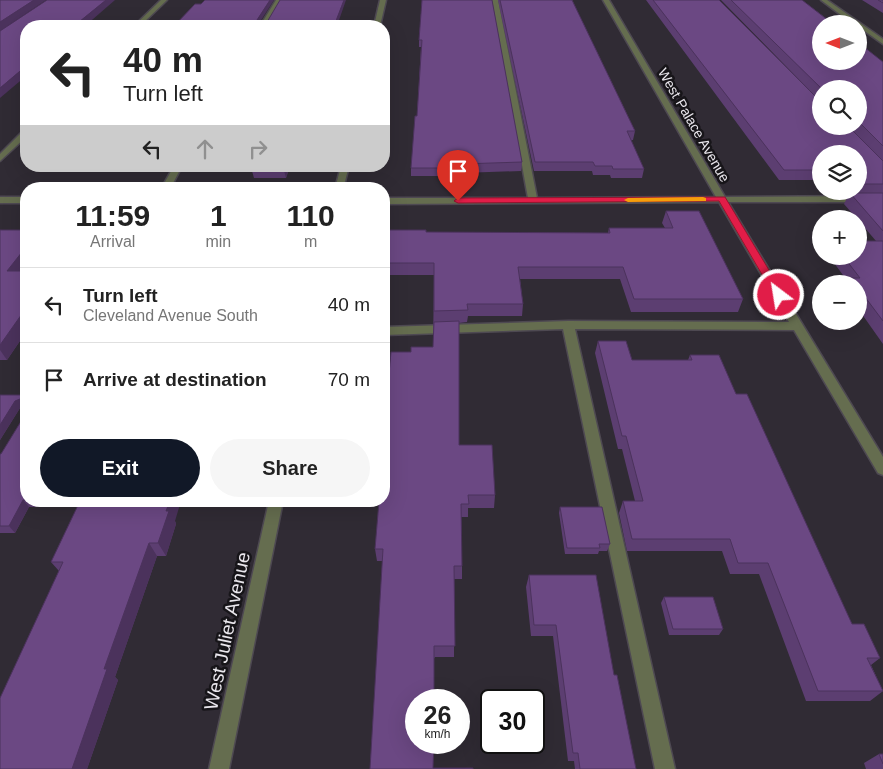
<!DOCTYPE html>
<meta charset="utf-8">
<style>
body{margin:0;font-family:Arial,sans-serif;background:#f6f6f6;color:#222;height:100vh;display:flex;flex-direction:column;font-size:19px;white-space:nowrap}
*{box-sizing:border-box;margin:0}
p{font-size:16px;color:#767676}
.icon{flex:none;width:28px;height:28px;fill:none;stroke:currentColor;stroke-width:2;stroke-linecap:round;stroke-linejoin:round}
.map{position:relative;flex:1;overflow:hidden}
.side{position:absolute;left:20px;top:182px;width:370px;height:325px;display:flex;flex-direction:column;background:#fff;border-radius:20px;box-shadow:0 5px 20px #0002}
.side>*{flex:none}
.top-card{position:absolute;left:20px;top:20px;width:370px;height:152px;border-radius:20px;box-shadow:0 5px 20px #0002;background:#fff;color:#222;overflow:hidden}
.needle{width:32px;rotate:270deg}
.controls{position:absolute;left:812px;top:15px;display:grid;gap:10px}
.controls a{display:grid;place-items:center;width:55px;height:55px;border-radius:50%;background:#fff;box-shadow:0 5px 20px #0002;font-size:25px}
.speed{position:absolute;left:405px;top:689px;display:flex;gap:10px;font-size:25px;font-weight:700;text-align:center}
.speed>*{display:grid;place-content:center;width:65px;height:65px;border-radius:50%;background:#fff;box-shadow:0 5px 20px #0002;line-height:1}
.speed small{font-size:12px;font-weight:400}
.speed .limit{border:2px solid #111;border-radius:8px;background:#fff;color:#111}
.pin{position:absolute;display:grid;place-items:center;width:42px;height:42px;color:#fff;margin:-51px -21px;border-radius:50% 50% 50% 0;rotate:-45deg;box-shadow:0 0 5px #0007}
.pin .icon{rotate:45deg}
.me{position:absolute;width:55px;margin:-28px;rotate:329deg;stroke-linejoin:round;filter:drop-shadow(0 0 4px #0008)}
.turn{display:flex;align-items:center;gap:18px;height:105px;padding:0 20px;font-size:22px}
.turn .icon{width:65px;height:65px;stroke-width:2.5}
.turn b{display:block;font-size:35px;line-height:42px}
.lanes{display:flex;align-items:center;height:48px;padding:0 20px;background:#0003;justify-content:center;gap:25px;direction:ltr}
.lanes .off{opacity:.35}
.eta{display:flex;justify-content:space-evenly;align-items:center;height:85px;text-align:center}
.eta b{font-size:30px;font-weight:600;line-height:35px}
.action{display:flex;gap:10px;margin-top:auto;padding:10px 20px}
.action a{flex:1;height:58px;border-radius:30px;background:#111827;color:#fff;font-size:20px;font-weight:600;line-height:58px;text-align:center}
.action a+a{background:#f6f6f6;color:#222}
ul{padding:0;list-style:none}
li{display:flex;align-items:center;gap:15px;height:75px;padding:0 20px;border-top:1px solid #e0e0e0}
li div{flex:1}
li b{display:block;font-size:19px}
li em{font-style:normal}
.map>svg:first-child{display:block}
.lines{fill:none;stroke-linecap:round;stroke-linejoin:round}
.minor-casing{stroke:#4e4952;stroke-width:3}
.minor{fill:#656d4f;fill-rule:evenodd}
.wall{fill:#5c3e71;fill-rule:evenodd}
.shaded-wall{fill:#4b325c}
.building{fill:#6b4883;stroke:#4b325c}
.route{fill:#e11d48;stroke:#92132f}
.slow{fill:#f59e0b}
.labels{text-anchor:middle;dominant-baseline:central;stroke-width:5;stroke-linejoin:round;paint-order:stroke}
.far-street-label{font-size:14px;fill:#eae7ed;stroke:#171519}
.near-street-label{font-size:19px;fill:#eae7ed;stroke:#171519}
</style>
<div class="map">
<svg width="883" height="769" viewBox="0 0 883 769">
<rect width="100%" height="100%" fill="#302b34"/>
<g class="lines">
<g class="minor-casing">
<g id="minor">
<polygon points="161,0 167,0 140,26 134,26"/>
<polygon points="276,0 282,0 266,26 260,26"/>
<polygon points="380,0 386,0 380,26 374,26"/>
<polygon points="492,0 498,0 537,198 716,197 603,0 609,0 725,197 883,196 883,202 728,202 883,457 883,475 878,473 794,330 575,329 675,769 655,769 563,329 384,335 384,327 568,321 789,322 719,202 384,204 384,198 528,198"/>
<polygon points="821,0 827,0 883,39 883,44 859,27 859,24 853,24"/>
<polygon points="23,131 26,131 26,137 0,161 0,154"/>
<polygon points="174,166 182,166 170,189 161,189"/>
<polygon points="341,166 349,166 343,189 335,189"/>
<rect x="0" y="197" width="26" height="6"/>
<polygon points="269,501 283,501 229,769 209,769"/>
</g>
</g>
<use href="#minor" class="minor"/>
</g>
<g class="wall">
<polygon points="422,0 522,162 521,171 461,173 461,176 411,176 411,168 417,116 421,47 419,47 419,40"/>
<polygon points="498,0 572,0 635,131 633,140 630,140 644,169 642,178 611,178 610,175 593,175 592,171 534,171"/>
<path d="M646,0H719L821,102L721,0H802L883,62V344L859,310V284H847L848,282L829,256H859L876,241L859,221V219H857L844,204L849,194H836L833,191H859V154H821V180H779ZM821,89H859V126H821Z"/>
<polygon points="862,0 883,0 883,13"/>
<polygon points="254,166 290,166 286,178 254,178 252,171"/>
<polygon points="666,211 743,299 738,312 631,312 620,279 520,279 523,304 522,316 468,316 467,322 459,323 459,445 495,495 494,508 468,508 468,517 461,517 462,566 462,579 454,579 454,657 435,657 370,769 383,561 377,561 375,549 384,501 384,401 411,352 433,347 434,275 385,275 384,263 426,232 608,233 609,228 665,228 662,223"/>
<polygon points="0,230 25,271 26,271 26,332 7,360 0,360"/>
<polygon points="598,341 632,360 688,360 690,355 736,394 852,624 880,658 871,665 883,691 870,701 806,701 759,574 730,574 722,551 627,551 619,513 623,501 635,501 622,449 618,449 595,353"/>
<polygon points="0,395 26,395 26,501 39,501 36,507 29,507 15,533 0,533 0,454 1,454 23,418 23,407 20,408 0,440"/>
<polygon points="560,507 610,544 607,551 599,551 598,554 565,554 559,513"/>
<polygon points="175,521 176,524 166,556 157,556 115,677 118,680 87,769 59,571 51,562"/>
<polygon points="529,575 614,675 636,769 575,769 574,761 568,761 553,636 531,636 526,587"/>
<polygon points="664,597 723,629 719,635 669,635 661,603"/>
<polygon points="879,754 883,754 883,769 866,769 864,763"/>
</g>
<g class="shaded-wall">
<polygon points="34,0 46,0 0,31 0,22"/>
<polygon points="106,0 115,0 85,26 74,26"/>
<polygon points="270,0 274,0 258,25 257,20"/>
<polygon points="344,0 346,0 337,26 334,26"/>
<polygon points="26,66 26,76 0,98 0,88"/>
<polygon points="286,166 290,166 286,178 284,171"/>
<polygon points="26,247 26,268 15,283 7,271"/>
<polygon points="24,311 26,315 26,332 7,360 0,350 0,345"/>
<polygon points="20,399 25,406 20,408 0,440 0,425 15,401"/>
<polygon points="23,500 29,507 15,533 9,526"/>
<polygon points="31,501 39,501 36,507"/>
<polygon points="170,501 181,501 175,521 176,524 166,556 158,543 166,511"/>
<polygon points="149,543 157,556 115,677 118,680 87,769 72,769 104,669"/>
</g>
<g class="building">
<polygon points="0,0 34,0 0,22"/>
<polygon points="47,0 106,0 74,26 26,26 26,66 0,88 0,31"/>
<polygon points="205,0 270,0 257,20 258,22 267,22 280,0 344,0 334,26 174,26 195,4 201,4"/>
<polygon points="422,0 492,0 522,162 461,164 461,168 411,168 415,116 417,116 422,40 419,40"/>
<polygon points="500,0 572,0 635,131 627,131 644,169 613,169 612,166 595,166 593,162 535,162"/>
<polygon points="653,0 719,0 821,102 821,126 848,126 883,161 883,184 859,184 859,154 821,154 821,170 784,170"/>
<polygon points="731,0 802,0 833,24 821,24 821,61 859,61 859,43 883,62 883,146 859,122 859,89 822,89"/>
<polygon points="878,0 883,0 883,3"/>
<polygon points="254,166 286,166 284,171 252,171"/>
<polygon points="850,193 883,193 883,231"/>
<polygon points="666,211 699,211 743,299 634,299 623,267 518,267 523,304 467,304 468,310 434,311 434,263 384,263 387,230 426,230 426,232 610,233 609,228 673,228"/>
<polygon points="0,230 26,230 26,247 7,271 26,271 26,311 24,311 0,345"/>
<polygon points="859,241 883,241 883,321 859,289 859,284 855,284 851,278 860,278 843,256 859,256"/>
<polygon points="459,321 459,445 492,445 495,495 468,495 469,504 461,504 462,566 454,566 455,646 434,646 434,700 416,700 416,742 434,742 433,768 473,768 473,769 370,769 383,549 375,549 379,501 384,501 384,396 387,396 391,352 411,352 411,347 433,347 434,322"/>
<polygon points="598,341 626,341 632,360 692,360 690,355 719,355 736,394 747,394 852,624 864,624 880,658 867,658 883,691 818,691 768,563 738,563 730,539 632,539 623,501 643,501 626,436 622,436"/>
<polygon points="0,395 26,395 26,500 23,500 9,526 0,526 0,454 1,454 23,418 23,401 20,399 15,401 0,425"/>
<polygon points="80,501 170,501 166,511 169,511 158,543 149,543 104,669 107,669 72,769 0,769 0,698 63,562 51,562"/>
<polygon points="560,507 602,507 610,544 599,544 600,548 567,548"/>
<polygon points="529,575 596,575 614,675 617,675 636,769 580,769 578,753 573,753 556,625 534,625"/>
<polygon points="664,597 713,597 723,629 673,629"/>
<polygon points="879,754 883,754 883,764"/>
</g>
<polygon class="route" points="725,197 784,295 783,298 776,298 774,295 719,201 458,203 454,201 458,198"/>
<polygon class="slow" points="703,197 706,198 706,201 628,202 624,200 628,198"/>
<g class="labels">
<g class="far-street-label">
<text transform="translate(694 125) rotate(60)">West Palace Avenue</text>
</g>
<g class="near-street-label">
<text transform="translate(227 631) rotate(-78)">West Juliet Avenue</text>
</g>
</g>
</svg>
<div class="controls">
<a><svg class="needle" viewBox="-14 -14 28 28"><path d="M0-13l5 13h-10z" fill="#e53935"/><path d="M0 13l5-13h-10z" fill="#767676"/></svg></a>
<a><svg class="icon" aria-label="search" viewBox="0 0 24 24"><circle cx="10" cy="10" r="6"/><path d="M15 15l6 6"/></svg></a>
<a><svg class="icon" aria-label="layers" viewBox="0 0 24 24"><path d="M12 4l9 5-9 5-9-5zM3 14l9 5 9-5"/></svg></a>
<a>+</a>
<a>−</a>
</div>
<div class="speed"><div>26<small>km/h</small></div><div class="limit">30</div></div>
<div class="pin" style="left:458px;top:201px;background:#d93025"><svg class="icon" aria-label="arrive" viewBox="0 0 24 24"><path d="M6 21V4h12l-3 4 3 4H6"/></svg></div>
<svg class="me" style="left:779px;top:295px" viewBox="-20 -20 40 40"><circle r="17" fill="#e11d48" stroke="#fff" stroke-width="3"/><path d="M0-11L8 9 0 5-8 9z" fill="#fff"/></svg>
<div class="top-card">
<div class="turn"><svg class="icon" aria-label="left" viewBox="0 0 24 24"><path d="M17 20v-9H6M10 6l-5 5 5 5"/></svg><div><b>40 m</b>Turn left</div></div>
<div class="lanes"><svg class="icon" aria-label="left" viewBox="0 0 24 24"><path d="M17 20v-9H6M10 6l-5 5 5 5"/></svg><svg class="icon off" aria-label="ahead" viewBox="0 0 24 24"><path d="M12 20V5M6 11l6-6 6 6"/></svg><svg class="icon off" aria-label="right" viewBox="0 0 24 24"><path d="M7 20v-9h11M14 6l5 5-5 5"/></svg></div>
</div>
<section class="side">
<div class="eta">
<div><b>11:59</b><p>Arrival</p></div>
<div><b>1</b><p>min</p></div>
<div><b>110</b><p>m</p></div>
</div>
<ul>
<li><svg class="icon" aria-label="left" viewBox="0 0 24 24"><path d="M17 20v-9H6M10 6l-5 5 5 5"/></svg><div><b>Turn left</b><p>Cleveland Avenue South</p></div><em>40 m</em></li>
<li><svg class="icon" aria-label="arrive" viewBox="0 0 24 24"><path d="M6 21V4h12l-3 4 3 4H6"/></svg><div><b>Arrive at destination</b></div><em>70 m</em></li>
</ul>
<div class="action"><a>Exit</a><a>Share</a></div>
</section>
</div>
